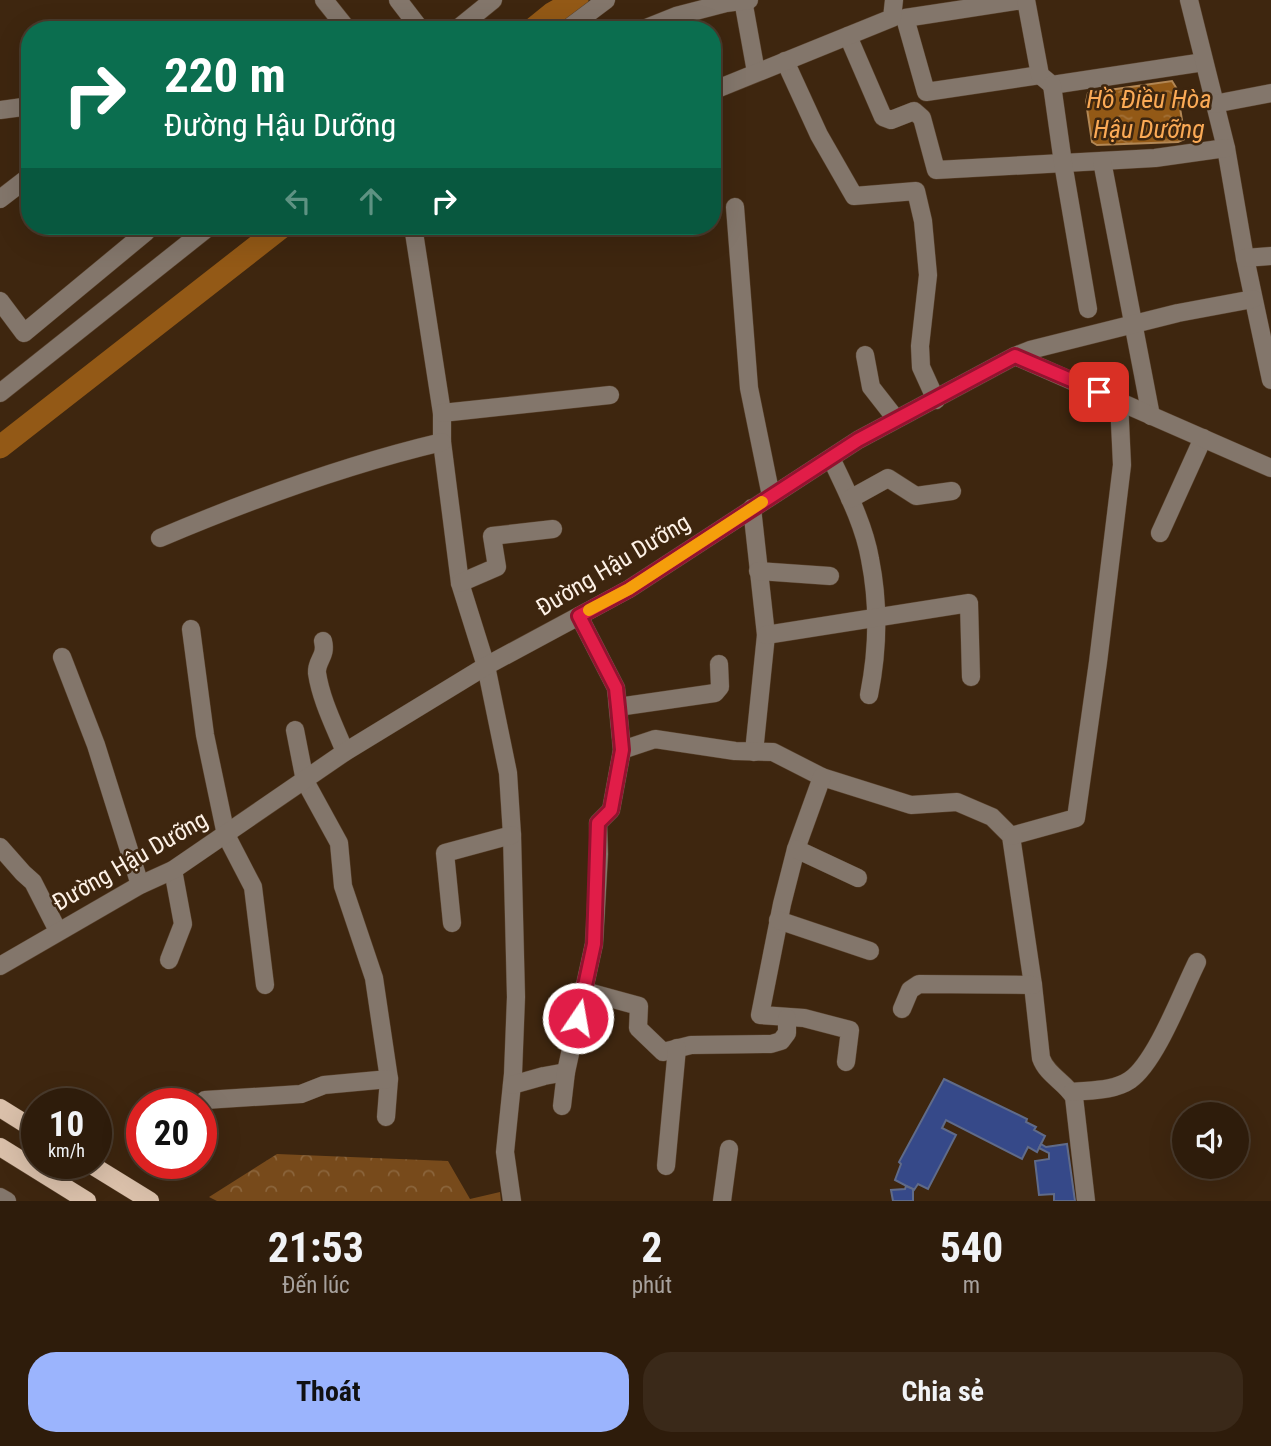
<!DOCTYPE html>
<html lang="vi">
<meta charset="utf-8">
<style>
body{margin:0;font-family:"Roboto Condensed",sans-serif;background:#3a2919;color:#f1f3f6;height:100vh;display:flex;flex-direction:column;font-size:26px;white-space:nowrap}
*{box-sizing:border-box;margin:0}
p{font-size:23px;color:#a7a19d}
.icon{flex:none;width:38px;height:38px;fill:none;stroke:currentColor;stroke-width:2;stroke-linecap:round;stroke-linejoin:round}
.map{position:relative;height:1201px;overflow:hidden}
.panel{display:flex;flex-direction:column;background:#2e1c0b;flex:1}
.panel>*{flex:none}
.guide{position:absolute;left:21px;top:21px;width:700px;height:214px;border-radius:28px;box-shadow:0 7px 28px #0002,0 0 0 2px #493a2c;background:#0b6e4f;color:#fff;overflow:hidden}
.tools{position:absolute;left:1172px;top:1102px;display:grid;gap:14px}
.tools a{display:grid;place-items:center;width:77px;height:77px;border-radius:50%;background:#2e1c0b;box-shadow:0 7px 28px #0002,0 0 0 2px #493a2c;font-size:35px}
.speed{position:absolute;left:21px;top:1088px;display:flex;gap:14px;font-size:35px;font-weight:700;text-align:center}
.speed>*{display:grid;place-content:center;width:91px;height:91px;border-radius:50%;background:#2e1c0b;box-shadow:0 7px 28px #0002,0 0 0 2px #493a2c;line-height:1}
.speed small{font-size:18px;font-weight:400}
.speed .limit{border:10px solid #d22;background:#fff;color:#111}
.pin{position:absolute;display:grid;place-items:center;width:60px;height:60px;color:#fff;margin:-30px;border-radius:14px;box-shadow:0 4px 10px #0006}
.me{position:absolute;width:77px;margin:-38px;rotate:12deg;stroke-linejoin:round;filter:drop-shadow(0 0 5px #0008)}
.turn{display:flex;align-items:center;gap:24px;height:147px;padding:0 28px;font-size:32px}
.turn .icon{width:91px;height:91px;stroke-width:2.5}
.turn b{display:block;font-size:49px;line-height:60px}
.lanes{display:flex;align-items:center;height:66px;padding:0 28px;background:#0003;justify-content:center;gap:35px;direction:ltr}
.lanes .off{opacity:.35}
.eta{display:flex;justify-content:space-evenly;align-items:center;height:119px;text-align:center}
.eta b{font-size:42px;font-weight:700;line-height:49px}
.action{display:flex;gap:14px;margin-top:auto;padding:14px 28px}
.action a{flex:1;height:80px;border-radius:28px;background:#9bb4fd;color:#111;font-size:28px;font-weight:700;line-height:80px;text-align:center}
.action a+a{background:#3a2919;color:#f1f3f6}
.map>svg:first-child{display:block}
.forest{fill:url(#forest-crowns)}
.water{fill:url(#water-ripples);stroke:#b38754;stroke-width:2}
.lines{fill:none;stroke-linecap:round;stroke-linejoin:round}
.river{stroke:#935916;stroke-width:23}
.building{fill:#364989;stroke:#606b89;stroke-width:2}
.minor-casing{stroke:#59422d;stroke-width:19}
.major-casing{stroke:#59422d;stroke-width:19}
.minor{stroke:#83766b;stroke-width:18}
.major{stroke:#dac0aa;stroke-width:18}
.route-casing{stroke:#92132f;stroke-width:18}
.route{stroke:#e11d48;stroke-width:12}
.slow{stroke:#f59e0b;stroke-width:12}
.labels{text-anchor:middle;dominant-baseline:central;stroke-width:5;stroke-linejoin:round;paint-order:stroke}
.street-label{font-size:24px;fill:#fdf1e6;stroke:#3e260f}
.water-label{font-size:26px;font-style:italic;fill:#fbaa56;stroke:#3e260f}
</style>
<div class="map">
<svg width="1271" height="1201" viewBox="0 0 1271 1201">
<defs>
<pattern id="forest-crowns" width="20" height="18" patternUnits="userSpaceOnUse" patternTransform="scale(1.75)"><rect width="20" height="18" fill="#774a1b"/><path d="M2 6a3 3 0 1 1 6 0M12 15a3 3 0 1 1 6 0" fill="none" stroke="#8b653c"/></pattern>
<pattern id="water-ripples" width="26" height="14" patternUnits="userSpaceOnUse" patternTransform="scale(1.75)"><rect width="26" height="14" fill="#935916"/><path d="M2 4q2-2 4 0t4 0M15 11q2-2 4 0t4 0" fill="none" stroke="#a37138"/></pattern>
</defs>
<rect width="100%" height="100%" fill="#3e260f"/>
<polygon class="forest" points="277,1154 448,1161 470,1199 500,1192 501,1201 217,1201 209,1197"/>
<polygon class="water" points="1172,81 1177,89 1185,139 1178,142 1097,145 1092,142 1086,102 1088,93"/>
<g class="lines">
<g class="river">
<polyline points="532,30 553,13 577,0"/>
<polyline points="0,447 283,226"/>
</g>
</g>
<g class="building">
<polygon points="944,1079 1027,1119 1026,1122 1036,1127 1034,1130 1045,1136 1037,1152 1028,1147 1022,1159 946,1120 942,1128 956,1135 928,1189 918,1184 914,1190 895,1180 901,1164 899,1162"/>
<polygon points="1041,1144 1046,1147 1067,1144 1075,1201 1054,1201 1054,1194 1039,1195 1035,1161 1049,1159 1049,1153 1039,1148"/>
<polygon points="906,1186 913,1189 913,1201 893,1201 891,1190 905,1189"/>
</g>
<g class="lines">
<g class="minor-casing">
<g id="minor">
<polyline points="324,0 348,30"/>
<polyline points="398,0 421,30"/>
<polyline points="743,0 756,72"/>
<polyline points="1023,0 905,18 926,92 1040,75"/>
<polyline points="1026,0 1040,75 1052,85 1204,62"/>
<polyline points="1189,0 1226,148 1245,258 1271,380"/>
<polyline points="456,30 493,0"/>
<polyline points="566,30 606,0"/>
<polyline points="641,30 676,16 726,3 749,0"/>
<polyline points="848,36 883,117 891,120 914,111 922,118 936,170 1155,158 1226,148"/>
<polyline points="785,61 819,135 854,196 916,191 923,221 928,275 920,346 921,367 936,400"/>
<polyline points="1052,85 1063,163 1088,309"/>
<polyline points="712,91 892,18 894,0"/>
<polyline points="1214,104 1271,93"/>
<polyline points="0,110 30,106"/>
<polyline points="1102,161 1151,416"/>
<polyline points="0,199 30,176"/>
<polyline points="735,207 749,388 771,496"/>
<polyline points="413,226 442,413 442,442 460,583 486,666 508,773 512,835 516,997 513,1074 505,1152 512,1201"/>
<polyline points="1245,258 1271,256"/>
<polyline points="0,301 24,333 146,232"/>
<polyline points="865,355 871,387 896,419"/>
<polyline points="1015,356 1030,350 1178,313 1253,299"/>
<polyline points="0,393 210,226"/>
<polyline points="442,413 610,395"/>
<path d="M831,458C846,490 864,524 870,559C879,604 878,650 869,695"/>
<polyline points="850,499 888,478 916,496 952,491"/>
<polyline points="752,508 766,635 754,752"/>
<polyline points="1160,533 1203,438"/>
<path d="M160,538C252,499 345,465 442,442"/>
<polyline points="758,571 830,576"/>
<polyline points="460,583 497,567 492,536 553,529"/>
<polyline points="191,629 205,735 226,835 253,887 265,985"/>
<polyline points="766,635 969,603 971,677"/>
<path d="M323,641C327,657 316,660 317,673C321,700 335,727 345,752"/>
<polyline points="62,657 96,745 140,885"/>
<polyline points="618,707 715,693 720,687 719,664"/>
<polyline points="295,730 305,781 339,843 343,886 374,978 389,1079 386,1117"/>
<path d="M622,750L655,739L735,751L773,752L822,777L911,805L957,802L992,817L1011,836L1033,985L1041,1058C1047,1075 1065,1082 1074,1097L1086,1201"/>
<polyline points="822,777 796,849 782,904 760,1015 804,1018 850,1030 846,1062"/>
<polyline points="1011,836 1076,818 1098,662 1122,465 1119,401"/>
<polyline points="0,847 23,873 33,882 58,931"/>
<polyline points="796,849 858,878"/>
<polyline points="778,920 870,951"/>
<polyline points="452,923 445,853 512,835"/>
<polyline points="169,960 183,924 173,870"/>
<polyline points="0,966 140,885 173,870 345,752 486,666 629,589 858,440 1015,356 1271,468"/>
<polyline points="584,991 639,1006 638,1028 663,1052 691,1045 771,1044 781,1041 787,1033 787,1018"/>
<polyline points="902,1009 910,990 919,984 1033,985"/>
<polyline points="512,1085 544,1076 566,1072"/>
<path d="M1072,1092C1090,1090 1114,1091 1130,1080C1156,1062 1182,992 1197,962"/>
<polyline points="205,1100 301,1094 324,1085 389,1079"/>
<polyline points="562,1106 566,1072 594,944 599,854 598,823 611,810 622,750 616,688 579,616"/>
<polyline points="666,1166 677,1048"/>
<polyline points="0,1197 7,1201"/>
<polyline points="722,1201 729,1149"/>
</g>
</g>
<g class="major-casing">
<g id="major">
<polyline points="0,1108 37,1131"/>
<polyline points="0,1147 87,1201"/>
<polyline points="90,1164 150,1201"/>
</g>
</g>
<use href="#minor" class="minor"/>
<use href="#major" class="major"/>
</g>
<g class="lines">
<g class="route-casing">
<polyline id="route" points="578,1018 594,944 598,823 611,810 622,750 618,707 616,688 579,616 629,589 858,440 1015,356 1099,392"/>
</g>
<use href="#route" class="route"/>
<polyline class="slow" points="589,610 629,589 762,502"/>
</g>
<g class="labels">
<g class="street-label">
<text transform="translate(613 565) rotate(-31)">Đường Hậu Dưỡng</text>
<text transform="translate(130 861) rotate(-30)">Đường Hậu Dưỡng</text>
</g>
<g class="water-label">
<text x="1149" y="99">Hồ Điều Hòa<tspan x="1149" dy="30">Hậu Dưỡng</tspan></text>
</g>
</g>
</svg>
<div class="tools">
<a><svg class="icon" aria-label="sound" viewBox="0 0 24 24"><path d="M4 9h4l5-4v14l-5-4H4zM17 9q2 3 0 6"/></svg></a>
</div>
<div class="speed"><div>10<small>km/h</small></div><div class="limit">20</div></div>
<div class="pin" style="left:1099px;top:392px;background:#d93025"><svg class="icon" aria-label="arrive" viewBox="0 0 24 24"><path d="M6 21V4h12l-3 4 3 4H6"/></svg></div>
<svg class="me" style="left:578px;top:1018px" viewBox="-20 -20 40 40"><circle r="17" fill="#e11d48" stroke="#fff" stroke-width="3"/><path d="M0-11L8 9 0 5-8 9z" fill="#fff"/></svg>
<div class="guide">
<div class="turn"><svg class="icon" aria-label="right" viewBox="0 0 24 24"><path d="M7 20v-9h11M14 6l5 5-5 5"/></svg><div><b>220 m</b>Đường Hậu Dưỡng</div></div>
<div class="lanes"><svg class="icon off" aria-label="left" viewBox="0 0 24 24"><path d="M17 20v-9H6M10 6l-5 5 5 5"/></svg><svg class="icon off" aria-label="ahead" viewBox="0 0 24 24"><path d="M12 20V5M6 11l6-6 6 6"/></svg><svg class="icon" aria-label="right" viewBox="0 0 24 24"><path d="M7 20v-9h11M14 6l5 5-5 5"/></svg></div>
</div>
</div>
<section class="panel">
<div class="eta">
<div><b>21:53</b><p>Đến lúc</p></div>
<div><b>2</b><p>phút</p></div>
<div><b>540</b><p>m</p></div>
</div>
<div class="action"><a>Thoát</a><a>Chia sẻ</a></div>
</section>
